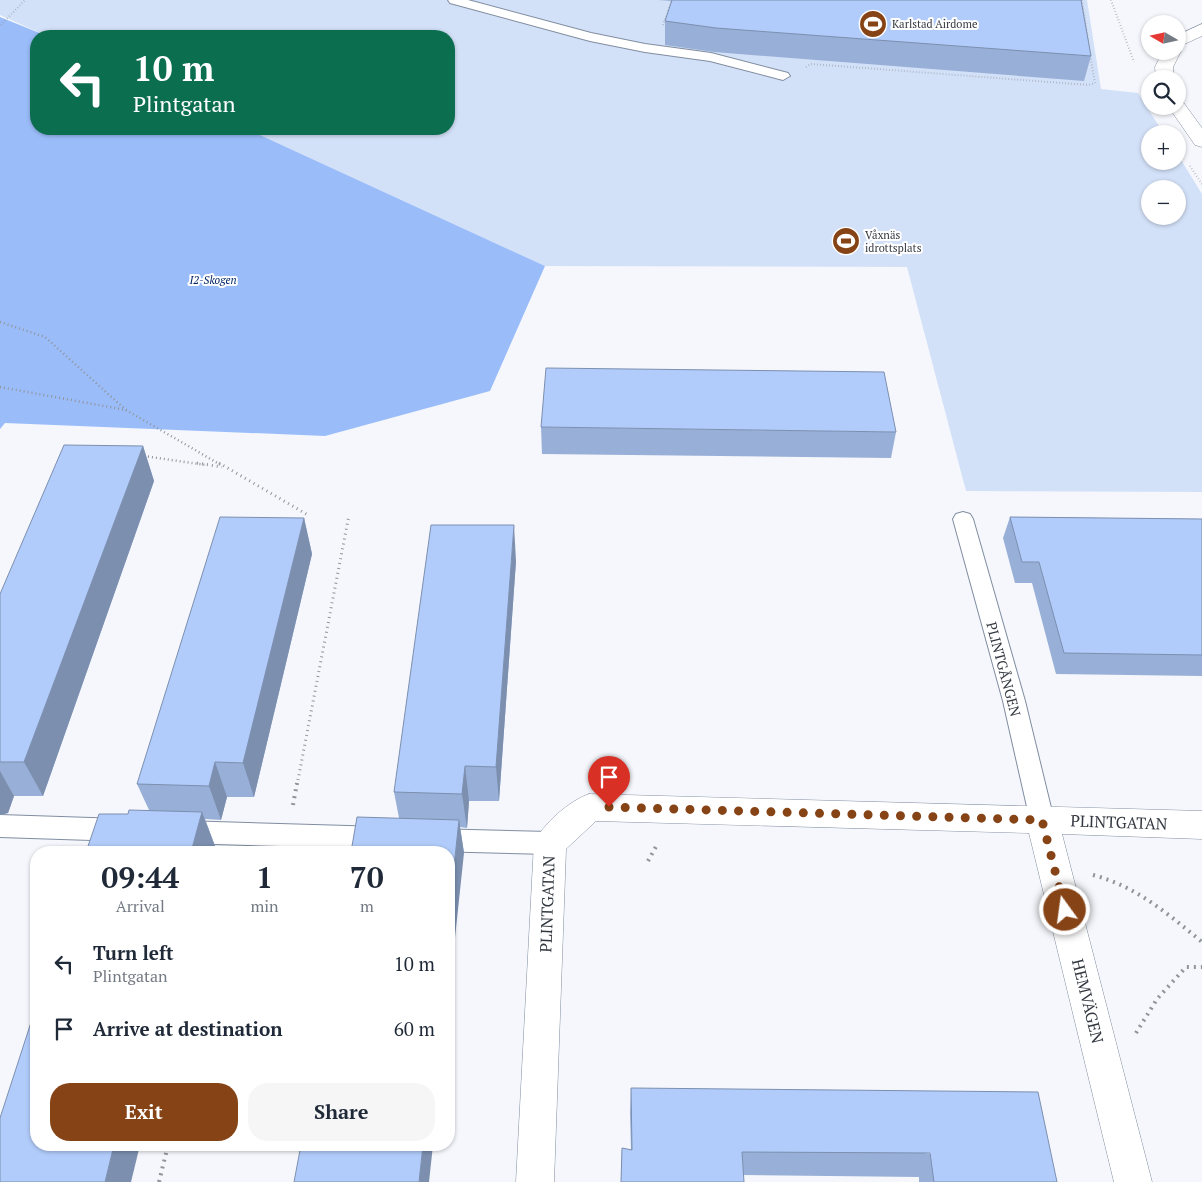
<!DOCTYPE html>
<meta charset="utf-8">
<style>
body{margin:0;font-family:"PT Serif",serif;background:#f6f6f7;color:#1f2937;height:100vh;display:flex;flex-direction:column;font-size:19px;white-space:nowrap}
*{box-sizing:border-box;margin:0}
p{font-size:16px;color:#747a83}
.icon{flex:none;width:28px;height:28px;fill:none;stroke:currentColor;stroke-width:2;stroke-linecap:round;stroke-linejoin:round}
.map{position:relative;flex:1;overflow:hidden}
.sheet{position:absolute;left:30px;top:846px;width:425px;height:305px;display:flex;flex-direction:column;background:#fff;border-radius:20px;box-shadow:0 1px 4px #0004}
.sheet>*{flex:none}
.banner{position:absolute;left:30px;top:30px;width:425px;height:105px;border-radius:20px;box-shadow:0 1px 4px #0004;background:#0b6e4f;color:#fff;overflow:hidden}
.needle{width:32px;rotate:279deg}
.buttons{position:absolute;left:1141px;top:15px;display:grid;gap:10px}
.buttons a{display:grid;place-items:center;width:45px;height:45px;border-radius:50%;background:#fff;box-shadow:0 1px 4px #0004;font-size:25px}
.pin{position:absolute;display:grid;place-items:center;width:42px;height:42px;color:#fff;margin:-51px -21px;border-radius:50% 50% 50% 0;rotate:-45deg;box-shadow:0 0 5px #0007}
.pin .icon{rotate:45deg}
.me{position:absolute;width:55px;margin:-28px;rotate:346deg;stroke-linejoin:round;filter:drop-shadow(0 0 4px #0008)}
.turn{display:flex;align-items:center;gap:18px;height:105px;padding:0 20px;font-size:22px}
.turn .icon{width:65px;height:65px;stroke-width:2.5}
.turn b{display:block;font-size:35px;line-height:42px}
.eta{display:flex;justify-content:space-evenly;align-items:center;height:85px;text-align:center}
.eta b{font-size:30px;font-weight:700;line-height:35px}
.cta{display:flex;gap:10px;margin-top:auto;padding:10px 20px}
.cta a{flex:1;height:58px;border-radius:20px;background:#864315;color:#fff;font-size:20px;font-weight:700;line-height:58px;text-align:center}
.cta a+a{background:#f6f6f7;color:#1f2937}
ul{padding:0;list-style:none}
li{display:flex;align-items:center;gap:15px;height:65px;padding:0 20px}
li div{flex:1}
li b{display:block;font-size:19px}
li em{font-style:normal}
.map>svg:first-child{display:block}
.green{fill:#d3e1f8;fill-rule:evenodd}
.forest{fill:#9abdfa}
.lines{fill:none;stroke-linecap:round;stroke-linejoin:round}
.service-casing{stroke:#818da0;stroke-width:2}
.minor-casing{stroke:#818da0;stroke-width:1}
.path-far3{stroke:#91949b;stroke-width:2;stroke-dasharray:0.5 2.5;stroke-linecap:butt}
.path-far2{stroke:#91949b;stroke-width:2.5;stroke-dasharray:1 3;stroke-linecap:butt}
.path-far1{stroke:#91949b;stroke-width:3;stroke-dasharray:1 4;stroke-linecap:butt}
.path{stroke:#91949b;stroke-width:4;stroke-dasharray:2 5;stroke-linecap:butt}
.service{fill:#fff;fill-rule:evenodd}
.minor{fill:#fff;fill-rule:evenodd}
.wall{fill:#98afd7}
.shaded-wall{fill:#7c8faf}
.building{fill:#b1ccfa;stroke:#7c8faf}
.route{stroke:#864315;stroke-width:9;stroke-dasharray:0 16.2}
.labels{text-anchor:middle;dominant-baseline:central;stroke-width:4;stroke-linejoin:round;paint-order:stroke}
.far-poi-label{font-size:11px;fill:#333840;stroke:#fff;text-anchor:start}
.far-park-label{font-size:11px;font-style:italic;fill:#032766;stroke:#fff}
.street-label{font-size:14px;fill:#333840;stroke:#fff}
.near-street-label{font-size:16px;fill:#333840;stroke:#fff}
</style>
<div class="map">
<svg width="1202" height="1182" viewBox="0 0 1202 1182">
<rect width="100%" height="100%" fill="#f5f7fc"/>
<path class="green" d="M0,0H1087L1101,89L1138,93L1164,134H1150V161H1178V155L1202,194V492L966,491L907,267L545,266L247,129H449V36H47L0,15ZM1150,189H1178V216H1150Z"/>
<polygon class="forest" points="0,17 47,36 36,36 36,129 247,129 545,266 490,391 325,436 5,423 0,429"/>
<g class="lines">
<g class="service-casing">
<g id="service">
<polygon points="448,0 468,0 591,33 645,44 711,53 788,73 790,76 783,80 710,61 645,52 590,41 450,3"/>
<polygon points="963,512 970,514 973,519 1025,701 1054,820 1051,827 1042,830 1033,827 1030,820 1003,701 953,519 956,514"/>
<polygon points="0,815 122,819 131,823 134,830 131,837 122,841 0,837"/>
<polygon points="183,821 382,827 391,830 394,838 391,846 382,849 183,843 174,839 171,832 174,825"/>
<polygon points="432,829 550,832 559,835 562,843 559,851 550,854 432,851 423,848 420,840 423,832"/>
</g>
</g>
<g class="minor-casing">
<g id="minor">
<polygon points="1202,24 1202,36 1178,47 1178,35"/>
<polygon points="1178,47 1181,51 1173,67 1174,79 1156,79 1155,67 1163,51 1178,51"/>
<polygon points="1178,101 1183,102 1202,128 1202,147 1195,145 1168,106 1178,106"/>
<path d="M589,794L1202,811V839L1062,834L1152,1182H1114L1029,833L596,821L566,849L554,1182H516L534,843C543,824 569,801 589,794Z"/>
</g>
</g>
<g class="path-far3">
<polyline points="1082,0 1088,41"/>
<polyline points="1111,0 1134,62"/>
<polyline points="1,25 25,0"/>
<polyline points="663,25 672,0"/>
<polyline points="806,67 811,64 1089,85 1095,83 1090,55"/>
<polyline points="1190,166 1202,184"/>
</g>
<g class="path-far2">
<polyline points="0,322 45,337 126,410"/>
<polyline points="0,387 126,410 221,465"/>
<polyline points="144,456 206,465"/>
</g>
<g class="path-far1">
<polyline points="197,463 222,467"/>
<polyline points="219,463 308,515"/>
<polyline points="297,785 349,515"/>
</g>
<g class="path">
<polyline points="293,805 297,783"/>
<polyline points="648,861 658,843"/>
<path d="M1093,875C1136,886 1168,914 1202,942"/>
<polyline points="1136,1033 1157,999 1186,967 1202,967"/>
<polyline points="159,1182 168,1145"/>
</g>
<use href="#service" class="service"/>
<use href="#minor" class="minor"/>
</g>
<g class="wall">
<polygon points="658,0 1081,0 1091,56 1084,81 714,52 665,45 665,21 672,1"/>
<polygon points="541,427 896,432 891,458 542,454"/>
<polygon points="143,446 154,481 43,796 14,796 8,813 0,815 0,594"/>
<polygon points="1010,517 1202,519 1202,676 1056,674 1032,583 1015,583 1003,538"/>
<polygon points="304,518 312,554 254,797 227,797 221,820 205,819 215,846 128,814 149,810 137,784"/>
<polygon points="516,561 499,801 469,801 467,828 460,827 464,853 399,818 394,792"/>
<polygon points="631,1088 1057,1182 919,1182 919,1177 743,1175 744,1182 621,1182 622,1148 631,1150 630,1113"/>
</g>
<g class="shaded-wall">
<polygon points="143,446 154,481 43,796 24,762"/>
<polygon points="304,518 312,554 254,797 243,763"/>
<polygon points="514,525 516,561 499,801 496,767"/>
<polygon points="215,762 227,797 221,820 209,786"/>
<polygon points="465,766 469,801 467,828 462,794"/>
<polygon points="0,771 14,796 8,813 0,815"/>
<polygon points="202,812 215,846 213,852 191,852"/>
<polygon points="459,820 464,853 449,994 449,913"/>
<polygon points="114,1145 140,1145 131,1182 105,1182"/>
<polygon points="423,1145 433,1145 429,1182 419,1182"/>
</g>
<g class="building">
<polygon points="672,0 1081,0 1091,56 716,28 665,21"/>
<polygon points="546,368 884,372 896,432 541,427"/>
<polygon points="64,445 143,446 24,762 0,762 0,594"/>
<polygon points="220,517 304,518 243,763 215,762 209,786 137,784"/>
<polygon points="1010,517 1202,519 1202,655 1064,653 1039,562 1022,562"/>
<polygon points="431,525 514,525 496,767 465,766 462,794 394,792"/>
<polygon points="129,810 202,812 191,852 86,852 99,814 128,814"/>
<polygon points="357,817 459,820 449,913 449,852 351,852"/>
<polygon points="36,1007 36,1145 114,1145 105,1182 0,1182 0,1118"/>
<polygon points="631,1088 1038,1092 1057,1182 934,1182 930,1153 742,1152 744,1182 621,1182 622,1148 632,1150"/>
<polygon points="301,1145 423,1145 419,1182 294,1182"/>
</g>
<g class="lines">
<polyline class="route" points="609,807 1042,820 1065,910"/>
</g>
<defs>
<g id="stadium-disc" transform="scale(1.4375)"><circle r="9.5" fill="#864315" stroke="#fff"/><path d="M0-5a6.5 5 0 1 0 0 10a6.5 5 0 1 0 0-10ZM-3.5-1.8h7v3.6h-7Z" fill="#fff"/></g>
</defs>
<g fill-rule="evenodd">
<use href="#stadium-disc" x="873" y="24"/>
<use href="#stadium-disc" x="846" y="241"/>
</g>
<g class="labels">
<g class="far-poi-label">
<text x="892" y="24">Karlstad Airdome</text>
<text x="865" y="235">Våxnäs<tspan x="865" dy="13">idrottsplats</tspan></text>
</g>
<g class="far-park-label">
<text x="213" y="280">I2-Skogen</text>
</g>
<g class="street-label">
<text transform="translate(1004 669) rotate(75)">PLINTGÅNGEN</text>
</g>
<g class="near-street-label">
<text transform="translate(1119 822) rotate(2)">PLINTGATAN</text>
<text transform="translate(547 904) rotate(-88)">PLINTGATAN</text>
<text transform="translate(1088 1001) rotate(76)">HEMVÄGEN</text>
</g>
</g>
</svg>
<div class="buttons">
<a><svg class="needle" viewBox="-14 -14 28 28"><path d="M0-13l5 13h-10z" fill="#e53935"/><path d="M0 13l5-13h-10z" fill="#747a83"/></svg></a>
<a><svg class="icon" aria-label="search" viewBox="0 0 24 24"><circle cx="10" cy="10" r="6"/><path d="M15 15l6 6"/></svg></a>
<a>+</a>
<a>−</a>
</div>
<div class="pin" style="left:609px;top:807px;background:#d93025"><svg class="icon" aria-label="arrive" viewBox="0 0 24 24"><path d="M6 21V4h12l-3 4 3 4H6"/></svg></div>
<svg class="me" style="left:1065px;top:910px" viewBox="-20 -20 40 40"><circle r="17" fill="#864315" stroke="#fff" stroke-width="3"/><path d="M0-11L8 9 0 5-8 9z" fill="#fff"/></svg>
<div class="banner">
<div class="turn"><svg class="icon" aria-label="left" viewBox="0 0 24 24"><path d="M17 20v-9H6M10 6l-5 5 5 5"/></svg><div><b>10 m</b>Plintgatan</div></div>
</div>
<section class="sheet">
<div class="eta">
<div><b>09:44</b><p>Arrival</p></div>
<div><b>1</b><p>min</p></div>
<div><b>70</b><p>m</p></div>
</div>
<ul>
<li><svg class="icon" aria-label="left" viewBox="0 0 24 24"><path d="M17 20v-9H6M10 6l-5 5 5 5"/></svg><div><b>Turn left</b><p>Plintgatan</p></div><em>10 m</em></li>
<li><svg class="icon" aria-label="arrive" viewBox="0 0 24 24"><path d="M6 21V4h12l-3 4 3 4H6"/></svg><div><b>Arrive at destination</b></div><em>60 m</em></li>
</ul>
<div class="cta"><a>Exit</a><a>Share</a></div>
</section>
</div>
